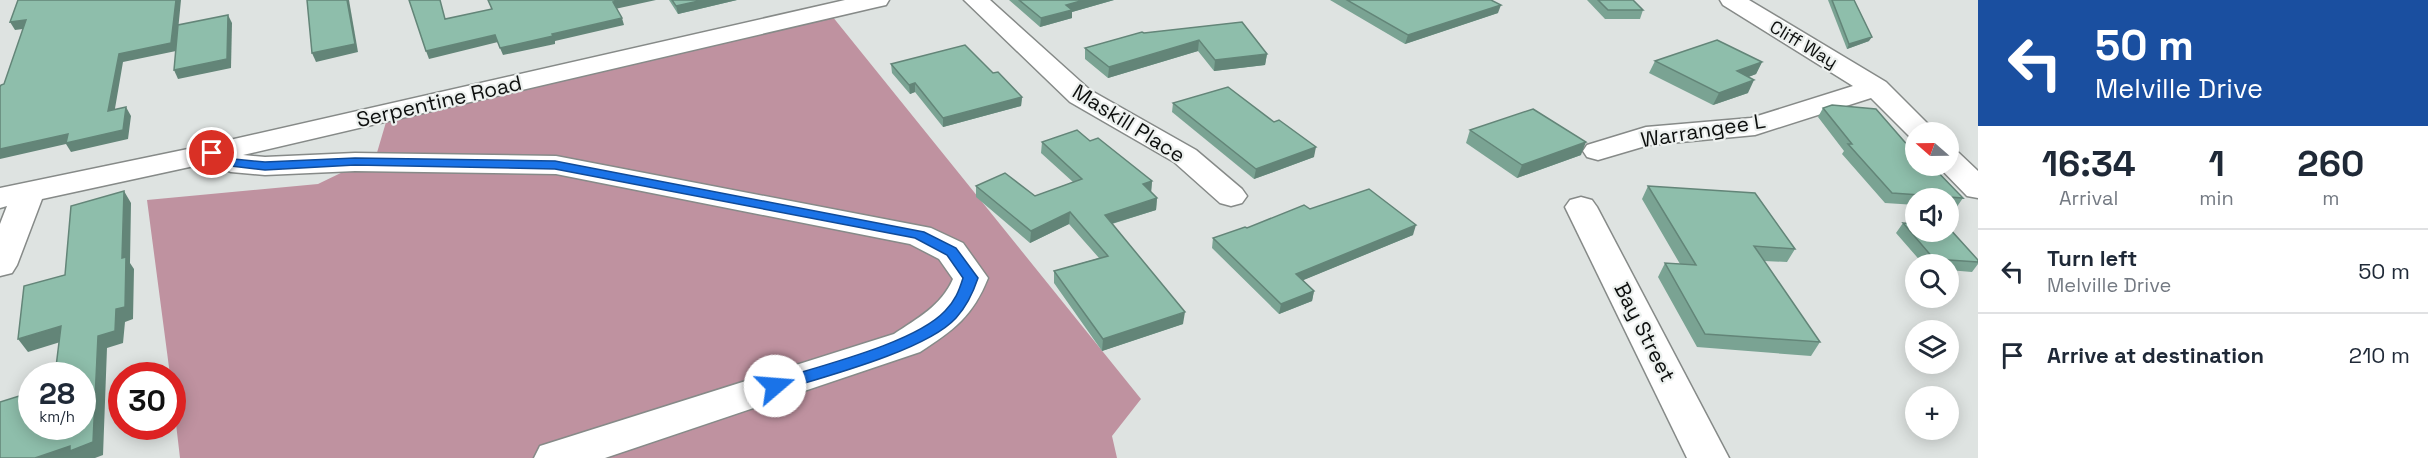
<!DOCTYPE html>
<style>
body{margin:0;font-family:"Space Grotesk",sans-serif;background:#f6f6f7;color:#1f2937;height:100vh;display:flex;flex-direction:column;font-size:22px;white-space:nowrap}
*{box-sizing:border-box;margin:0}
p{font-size:20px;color:#747a83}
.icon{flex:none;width:33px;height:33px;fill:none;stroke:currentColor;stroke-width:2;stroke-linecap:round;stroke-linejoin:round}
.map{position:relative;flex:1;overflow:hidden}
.details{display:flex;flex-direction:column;background:#fff;width:450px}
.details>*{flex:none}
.banner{background:#1a4fa0;color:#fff;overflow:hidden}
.needle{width:39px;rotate:290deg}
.tools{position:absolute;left:1905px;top:122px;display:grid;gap:12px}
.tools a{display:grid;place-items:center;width:54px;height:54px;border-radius:50%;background:#fff;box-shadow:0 3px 15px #0003;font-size:30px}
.speed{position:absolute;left:18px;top:362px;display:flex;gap:12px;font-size:30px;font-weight:700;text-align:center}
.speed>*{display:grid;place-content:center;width:78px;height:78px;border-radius:50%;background:#fff;box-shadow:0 3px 15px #0003;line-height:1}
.speed small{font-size:15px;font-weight:400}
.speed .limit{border:9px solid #d22;background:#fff;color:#111}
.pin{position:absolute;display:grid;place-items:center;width:51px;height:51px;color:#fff;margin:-26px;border:3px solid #fff;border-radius:50%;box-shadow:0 2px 6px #0007}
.me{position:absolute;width:66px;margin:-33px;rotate:72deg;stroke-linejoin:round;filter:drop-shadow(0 0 4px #0008)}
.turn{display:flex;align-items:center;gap:21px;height:126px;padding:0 18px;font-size:27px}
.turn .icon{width:78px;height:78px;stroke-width:2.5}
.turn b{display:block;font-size:42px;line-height:51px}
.eta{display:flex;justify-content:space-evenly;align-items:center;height:102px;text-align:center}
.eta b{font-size:36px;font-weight:700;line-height:42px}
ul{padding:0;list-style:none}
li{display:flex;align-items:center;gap:18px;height:84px;padding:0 18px;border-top:2px solid #e0e1e3}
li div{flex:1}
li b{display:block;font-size:22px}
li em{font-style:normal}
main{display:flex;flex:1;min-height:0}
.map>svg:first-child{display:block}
.forest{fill:#bf92a0}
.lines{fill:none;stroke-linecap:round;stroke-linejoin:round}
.minor-casing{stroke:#868a88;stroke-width:3}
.minor{fill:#fff;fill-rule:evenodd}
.wall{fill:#7aa393}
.shaded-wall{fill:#638578}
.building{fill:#8ebeab;stroke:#638578;stroke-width:1.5}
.route{fill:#1a73e8;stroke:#114b97;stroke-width:1.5}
.labels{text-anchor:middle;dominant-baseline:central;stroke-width:4.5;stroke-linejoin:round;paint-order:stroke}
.far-street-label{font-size:18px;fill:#0d0f0e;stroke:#ecf0ee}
.street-label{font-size:21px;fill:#0d0f0e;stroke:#ecf0ee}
</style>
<main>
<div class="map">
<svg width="1978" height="458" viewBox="0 0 1978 458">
<rect width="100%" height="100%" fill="#dee3e1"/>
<polygon class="forest" points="828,11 1141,399 1112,436 1117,458 180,458 173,398 172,375 170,375 147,200 318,184 376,156 389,112"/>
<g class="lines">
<g class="minor-casing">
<g id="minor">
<path d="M845,0H889L886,5L877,7L243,155L265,157L355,153L556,156L931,228L963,243L988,278C973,316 954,330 920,352L605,458H534L540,446L894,334C918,318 941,306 953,279L939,259L910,244L556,174L355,171L265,175L231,172L208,163L42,199L17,265L12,273L0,276V224L7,206L0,208V188L212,144Z"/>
<polygon points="964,0 990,0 1090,90 1196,150 1242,189 1247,196 1242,203 1231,206 1220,203 1174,162 1070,102"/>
<polygon points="1720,0 1749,0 1886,82 1936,132 1916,132 1916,139 1911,138 1871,98 1755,135 1649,145 1598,160 1587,157 1583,151 1587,145 1646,127 1751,118 1853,86 1723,5"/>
<polygon points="1948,150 1959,153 1978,171 1978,198 1967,196 1937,165 1948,165"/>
<polygon points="1581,197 1592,200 1597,207 1729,458 1687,458 1565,207 1570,200"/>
</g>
</g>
<use href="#minor" class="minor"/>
</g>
<g class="wall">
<polygon points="669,0 737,0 678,14"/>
<polygon points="1009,0 1114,0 1072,12 1072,18 1040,27"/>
<polygon points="1330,0 1491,0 1498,13 1405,44"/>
<polygon points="1587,0 1633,0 1643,10 1640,19 1605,19"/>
<polygon points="1828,0 1854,0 1869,41 1847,49"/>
<polygon points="1242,22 1267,54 1265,65 1214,71 1198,51 1108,78 1085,59 1085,48 1144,33"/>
<polygon points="1655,61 1762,62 1756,74 1748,77 1748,93 1713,105 1649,73"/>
<polygon points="891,64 993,73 1022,97 1021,106 943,127 915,92 910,94 892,73"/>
<polygon points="1173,103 1314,157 1254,179 1172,112"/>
<polygon points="1823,108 1910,148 1963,198 1956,208 1948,207 1948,198 1916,198 1916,205 1885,203 1842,154 1844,151 1818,117"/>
<polygon points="1470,130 1581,155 1517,178 1466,143"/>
<polygon points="1090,141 1152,181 1151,192 1157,198 1156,210 1112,224 1183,324 1102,351 1054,283 1054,271 1099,258 1069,224 1030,243 976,197 976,186 1035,196 1073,182 1041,153 1042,142"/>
<polygon points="1648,186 1795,249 1787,262 1764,261 1820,342 1811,356 1697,347 1658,277 1665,263 1680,264 1642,199"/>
<polygon points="1310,209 1413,235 1303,280 1314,291 1312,301 1279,314 1212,248 1213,238"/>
<polygon points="1903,223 1978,260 1978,264 1972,272 1948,270 1948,264 1923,264 1896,233"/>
</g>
<g class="shaded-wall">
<polygon points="176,0 181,0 176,51 123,62 113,120 108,111 119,54"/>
<polygon points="347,0 349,0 358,52 316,62 312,53"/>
<polygon points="620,0 656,0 615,9 613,2"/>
<polygon points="703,0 737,0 678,14 676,6"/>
<polygon points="1084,0 1114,0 1072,12 1072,18 1040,27 1041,18 1066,5"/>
<polygon points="1501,5 1498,13 1405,44 1408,35"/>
<polygon points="228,15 232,23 231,68 178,79 174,70"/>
<polygon points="622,18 624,25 555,41 555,44 503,55 500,48 552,34"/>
<polygon points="26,20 31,28 15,30 10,22"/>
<polygon points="495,35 498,42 429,59 426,51"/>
<polygon points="1872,37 1869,41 1847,49 1849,44"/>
<polygon points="1199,40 1198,51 1108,78 1109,67"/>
<polygon points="1267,54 1265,65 1214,71 1215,60"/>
<polygon points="1762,62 1756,74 1731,84 1737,71"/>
<polygon points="1754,80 1748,93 1713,105 1719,93"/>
<polygon points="915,83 915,92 910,94 909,85"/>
<polygon points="1022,97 1021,106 943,127 943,118"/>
<polygon points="126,107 131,116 128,139 71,152 66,144 0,159 0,149"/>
<polygon points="1586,142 1581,155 1517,178 1522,165"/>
<polygon points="1316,147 1314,157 1254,179 1256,169"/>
<polygon points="1152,181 1151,193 1143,184"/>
<polygon points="124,191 131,203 130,263 134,269 133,319 125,322 123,343 107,348 103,455 95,458 35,458 98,336 116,309 122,258"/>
<polygon points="1157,198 1156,210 1104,226 1105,215"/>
<polygon points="1070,212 1069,224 1030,243 1031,231"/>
<polygon points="1416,225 1413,235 1294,284 1296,274"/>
<polygon points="1314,291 1312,301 1279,314 1281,304"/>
<polygon points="1185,312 1183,324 1102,351 1103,339"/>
<polygon points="61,326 70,339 28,352 18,339"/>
</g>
<g class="building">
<polygon points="18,0 176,0 171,43 119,54 108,111 126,107 123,130 66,143 68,134 0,149 0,87 1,85 4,84 26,20 10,22"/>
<polygon points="307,0 347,0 355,44 312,53"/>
<polygon points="409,0 440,0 445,19 492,9 488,0 620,0 613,2 622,18 552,34 553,36 500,48 495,35 426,51"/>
<polygon points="672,0 703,0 676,6"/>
<polygon points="1019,0 1084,0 1066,5 1072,10 1041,18"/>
<polygon points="1347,0 1491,0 1501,5 1408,35"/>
<polygon points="1598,0 1633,0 1643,10 1608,10"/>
<polygon points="1832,0 1854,0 1872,37 1849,44"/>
<polygon points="228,15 227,59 174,70 178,25"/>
<polygon points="1242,22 1267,54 1215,60 1199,40 1109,67 1085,48 1142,32 1144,33"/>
<polygon points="1717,40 1762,62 1737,71 1754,80 1719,93 1655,61"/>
<polygon points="965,45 993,73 998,72 1022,97 943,118 915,83 909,85 891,64"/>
<polygon points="1228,87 1274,122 1279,120 1316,147 1256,169 1173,103"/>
<polygon points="1832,105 1876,109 1910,148 1916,149 1916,165 1931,165 1963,198 1892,193 1848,144 1852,144 1823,108"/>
<polygon points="1533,109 1586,142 1522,165 1470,130"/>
<polygon points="1077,130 1090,141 1098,138 1152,181 1143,184 1157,198 1105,215 1185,312 1103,339 1054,271 1108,256 1070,212 1031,231 976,186 1005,173 1035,196 1082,179 1042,142"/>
<polygon points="1648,186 1755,193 1795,249 1754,246 1820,342 1705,334 1665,263 1696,265"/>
<polygon points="1369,189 1416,225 1296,274 1314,291 1281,304 1213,238 1245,227 1247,228 1304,205 1310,209"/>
<polygon points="124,191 122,258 126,257 125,307 116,309 115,331 98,336 93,442 70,451 70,446 35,458 0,458 0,402 32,392 32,426 82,426 82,375 55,375 61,326 18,339 24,286 65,275 71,206"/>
<polygon points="1903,223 1916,224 1916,231 1948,231 1948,227 1978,260 1978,262 1934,259"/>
</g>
<path class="route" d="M212,150L234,159L265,162L355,158L555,161L924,232L956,248L978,278C973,293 967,306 956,318C926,351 820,378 775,392L769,390L767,386L769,382C815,367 914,344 945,311C955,301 959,291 963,278L947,255L915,238L555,169L355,165L265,170L231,166L208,156L206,153Z"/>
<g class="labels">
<g class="far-street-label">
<text transform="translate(1804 44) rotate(31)">Cliff Way</text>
</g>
<g class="street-label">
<text transform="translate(439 101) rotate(-13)">Serpentine Road</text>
<text transform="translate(1129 123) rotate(32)">Maskill Place</text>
<text transform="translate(1703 130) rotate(-9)">Warrangee L</text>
<text transform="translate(1645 332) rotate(63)">Bay Street</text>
</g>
</g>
</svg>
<div class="tools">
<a><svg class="needle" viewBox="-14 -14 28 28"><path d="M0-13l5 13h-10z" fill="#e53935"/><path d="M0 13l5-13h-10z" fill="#747a83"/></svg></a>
<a><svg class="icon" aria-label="sound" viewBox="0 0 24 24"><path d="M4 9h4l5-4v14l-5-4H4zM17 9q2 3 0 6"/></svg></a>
<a><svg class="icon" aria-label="search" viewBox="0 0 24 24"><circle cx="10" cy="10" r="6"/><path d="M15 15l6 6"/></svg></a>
<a><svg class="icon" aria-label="layers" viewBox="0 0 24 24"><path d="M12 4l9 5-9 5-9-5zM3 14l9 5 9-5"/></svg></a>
<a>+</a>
</div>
<div class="speed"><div>28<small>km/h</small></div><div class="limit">30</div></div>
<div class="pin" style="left:212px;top:153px;background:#d93025"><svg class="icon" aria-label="arrive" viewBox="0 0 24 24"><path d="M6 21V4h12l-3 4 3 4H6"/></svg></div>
<svg class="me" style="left:775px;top:386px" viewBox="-20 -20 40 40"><circle r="19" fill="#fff"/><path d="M0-13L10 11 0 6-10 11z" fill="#1a73e8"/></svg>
</div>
<section class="details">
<div class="banner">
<div class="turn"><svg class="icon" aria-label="left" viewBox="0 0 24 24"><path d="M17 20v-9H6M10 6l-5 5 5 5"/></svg><div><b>50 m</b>Melville Drive</div></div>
</div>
<div class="eta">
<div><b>16:34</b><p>Arrival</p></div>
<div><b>1</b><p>min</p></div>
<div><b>260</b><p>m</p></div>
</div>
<ul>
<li><svg class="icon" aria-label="left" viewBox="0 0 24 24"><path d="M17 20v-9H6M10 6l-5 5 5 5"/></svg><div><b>Turn left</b><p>Melville Drive</p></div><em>50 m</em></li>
<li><svg class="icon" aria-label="arrive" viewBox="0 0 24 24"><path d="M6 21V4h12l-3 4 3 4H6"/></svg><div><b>Arrive at destination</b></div><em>210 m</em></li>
</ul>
</section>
</main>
